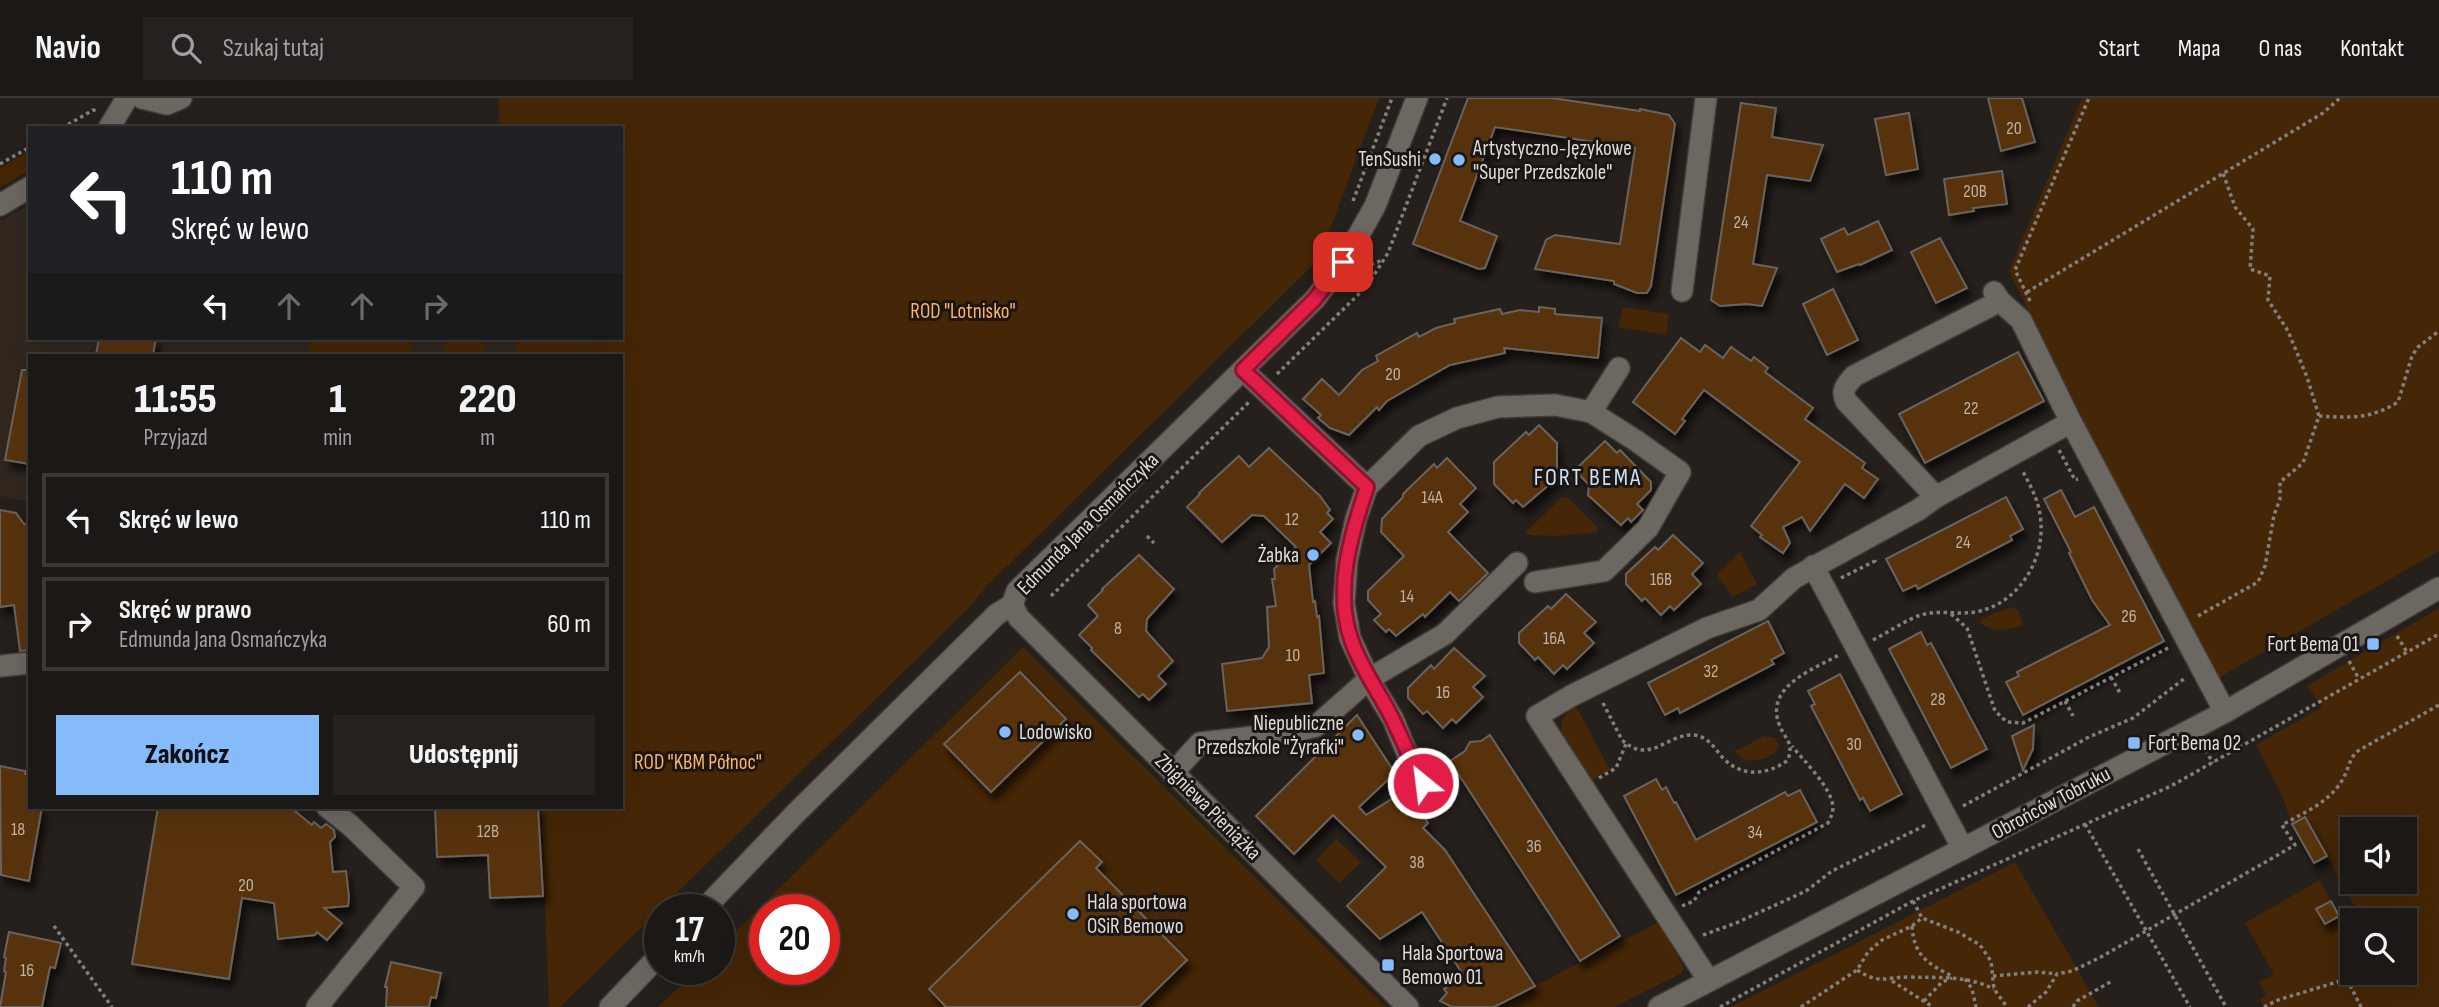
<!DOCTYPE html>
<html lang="pl">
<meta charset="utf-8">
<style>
body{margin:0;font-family:"Sofia Sans Condensed",sans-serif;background:#25211e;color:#f1f3f6;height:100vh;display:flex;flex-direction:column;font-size:26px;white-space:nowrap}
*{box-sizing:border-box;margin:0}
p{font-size:23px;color:#a0a0a0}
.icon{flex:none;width:38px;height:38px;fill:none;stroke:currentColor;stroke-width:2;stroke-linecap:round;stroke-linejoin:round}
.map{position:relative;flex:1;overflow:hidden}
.sheet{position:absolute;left:28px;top:256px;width:595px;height:455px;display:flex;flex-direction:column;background:#1c1815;border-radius:0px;box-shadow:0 7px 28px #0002,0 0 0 2px #3a3734}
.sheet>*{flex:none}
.hud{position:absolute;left:28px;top:28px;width:595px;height:214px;border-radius:0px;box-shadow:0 7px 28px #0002,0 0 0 2px #3a3734;background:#202124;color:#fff;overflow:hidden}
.controls{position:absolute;left:2340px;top:719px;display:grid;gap:14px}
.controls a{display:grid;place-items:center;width:77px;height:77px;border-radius:0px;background:#1c1815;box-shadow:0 7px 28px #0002,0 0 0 2px #3a3734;font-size:35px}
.speed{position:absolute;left:644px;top:796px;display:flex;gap:14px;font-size:35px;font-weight:700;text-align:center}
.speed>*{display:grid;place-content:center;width:91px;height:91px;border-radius:50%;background:#1c1815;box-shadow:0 7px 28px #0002,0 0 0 2px #3a3734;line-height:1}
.speed small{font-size:18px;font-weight:400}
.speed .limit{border:10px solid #d22;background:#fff;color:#111}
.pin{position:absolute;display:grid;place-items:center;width:60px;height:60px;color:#fff;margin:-30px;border-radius:14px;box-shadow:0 4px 10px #0006}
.me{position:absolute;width:77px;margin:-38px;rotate:331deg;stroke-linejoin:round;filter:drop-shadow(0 0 5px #0008)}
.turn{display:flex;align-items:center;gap:24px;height:147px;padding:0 28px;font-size:32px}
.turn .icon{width:91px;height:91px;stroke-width:2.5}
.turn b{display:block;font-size:49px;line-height:60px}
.lanes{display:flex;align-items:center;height:66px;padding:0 28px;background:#0003;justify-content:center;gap:35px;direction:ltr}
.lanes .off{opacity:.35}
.eta{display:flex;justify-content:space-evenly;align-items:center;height:119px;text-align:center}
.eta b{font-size:42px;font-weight:800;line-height:49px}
.cta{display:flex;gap:14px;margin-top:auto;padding:14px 28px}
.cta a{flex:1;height:80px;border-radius:0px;background:#85bbfb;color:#111;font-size:28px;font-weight:800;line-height:80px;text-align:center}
.cta a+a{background:#25211e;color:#f1f3f6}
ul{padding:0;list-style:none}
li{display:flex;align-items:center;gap:21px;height:94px;margin:0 14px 10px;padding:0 14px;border:4px solid #3a3734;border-radius:0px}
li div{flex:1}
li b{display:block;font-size:26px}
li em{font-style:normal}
header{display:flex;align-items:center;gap:42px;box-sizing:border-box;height:98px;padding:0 35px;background:#1c1815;border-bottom:2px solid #3a3734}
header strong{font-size:33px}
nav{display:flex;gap:38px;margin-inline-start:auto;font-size:24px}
.search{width:490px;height:63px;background:#25211e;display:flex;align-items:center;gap:18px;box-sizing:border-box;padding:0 24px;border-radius:0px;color:#a0a0a0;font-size:26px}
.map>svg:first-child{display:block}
.built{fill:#31271f}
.green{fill:#452606;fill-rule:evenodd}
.building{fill:#583207;stroke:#69635f;stroke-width:2;filter:url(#shadow)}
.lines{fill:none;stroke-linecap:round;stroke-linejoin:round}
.minor-casing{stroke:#403c39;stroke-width:24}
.path{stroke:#837f7c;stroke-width:3.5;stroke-dasharray:3.5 3.5;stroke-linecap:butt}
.minor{stroke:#6d6762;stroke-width:21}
.route-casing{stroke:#92132f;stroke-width:18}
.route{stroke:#e11d48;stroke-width:12}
.poi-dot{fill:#85bbfb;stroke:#1b1613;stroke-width:2.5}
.labels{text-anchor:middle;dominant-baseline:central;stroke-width:6;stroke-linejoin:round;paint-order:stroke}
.number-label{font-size:18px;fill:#bdb2a4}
.poi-label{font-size:21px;fill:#dfdcd9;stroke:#1b1613;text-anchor:start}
.park-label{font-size:21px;fill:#feb16a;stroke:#1b1613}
.street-label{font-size:21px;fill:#dfdcd9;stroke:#1b1613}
.quarter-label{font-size:24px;letter-spacing:2px;fill:#cce1f9;stroke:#1b1613}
</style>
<header>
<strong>Navio</strong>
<div class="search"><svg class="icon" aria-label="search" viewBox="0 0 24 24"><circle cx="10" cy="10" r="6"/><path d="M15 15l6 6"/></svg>Szukaj tutaj</div>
<nav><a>Start</a><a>Mapa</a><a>O nas</a><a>Kontakt</a></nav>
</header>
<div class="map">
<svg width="2439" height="909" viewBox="0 0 2439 909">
<defs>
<filter id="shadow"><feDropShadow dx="4.5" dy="8" stdDeviation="3.5" flood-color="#0009"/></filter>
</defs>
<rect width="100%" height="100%" fill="#25201c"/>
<polygon class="built" points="30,106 30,240 515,240 516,257 30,257 30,404 0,398 0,123"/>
<g class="green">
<polygon points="498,0 1379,0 1319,161 985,490 970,509 560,909 549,909 541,709 621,709 621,257 516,257 515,240 621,240 621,30 500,30"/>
<polygon points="2082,0 2439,0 2439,453 2218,580 2196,546 2009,173"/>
<polygon points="30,52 30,72 0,89 0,70"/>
<polygon points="1623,209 1669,216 1666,237 1618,229"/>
<polygon points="311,240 395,240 412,243 410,257 308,257"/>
<polygon points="444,240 483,240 484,257 445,257"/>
<polygon points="1562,399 1568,400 1598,430 1596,434 1560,438 1529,437 1526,434"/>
<polygon points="1740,454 1757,486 1733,499 1717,477"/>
<path d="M2011,509L2019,513L2023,527C2008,533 1992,535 1979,524C1984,518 2003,512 2011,509Z"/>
<path d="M2439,510V909H2264L2260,901L2266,897L2259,884L2274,876L2245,825L2320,782L2339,817L2355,809L2327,758L2314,765L2292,726L2282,697L2256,647L2322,609L2307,588ZM2352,732H2404V784H2352ZM2352,822H2404V875H2352Z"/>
<path d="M1023,549L1386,909H658L697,872H719V850ZM765,812H824V872H765Z"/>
<path d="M1575,606L1610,672L1593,682C1585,670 1561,642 1561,629C1561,620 1568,612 1575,606Z"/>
<path d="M1764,638L1775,640L1779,648C1774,661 1758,662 1746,663L1735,655V652L1742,650Z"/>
<polygon points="1336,741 1361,764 1339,785 1316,762"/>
<polygon points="2015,764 2099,909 1731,909"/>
<polygon points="1659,824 1682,866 1684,871 1680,876 1614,909 1494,909"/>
</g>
<g class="building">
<polygon points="1468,0 1552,0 1640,13 1640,11 1669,17 1675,26 1651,188 1647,195 1637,195 1614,186 1614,183 1535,171 1546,142 1555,137 1620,146 1635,50 1495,29 1460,123 1497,138 1485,170 1479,171 1413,146"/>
<polygon points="1988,0 2022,0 2035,44 2001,53"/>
<polygon points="1741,5 1776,10 1772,39 1823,47 1810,83 1767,77 1753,166 1777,170 1762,208 1747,206 1720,208 1711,202"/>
<polygon points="1909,15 1918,71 1886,77 1875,21"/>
<polygon points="2002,73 2007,106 1973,110 1974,113 1949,117 1944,81"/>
<polygon points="1878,123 1892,152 1860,167 1859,166 1837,174 1821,141 1844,130 1848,137"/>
<polygon points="1940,140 1967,190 1936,205 1911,154"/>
<polygon points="1833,191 1858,242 1827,257 1803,206"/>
<polygon points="1539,209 1555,211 1555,216 1602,220 1598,260 1504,250 1505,255 1450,267 1387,303 1379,312 1377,309 1349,337 1330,330 1318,320 1321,317 1303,301 1322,281 1339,297 1362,272 1378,263 1376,258 1417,235 1419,239 1436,230 1455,225 1454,221 1500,211 1502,216 1520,212 1539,214"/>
<polygon points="99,240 156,240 153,257 96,257"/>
<polygon points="1681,240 1700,254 1705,247 1723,260 1731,249 1751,263 1754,259 1768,270 1765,274 1813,310 1805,321 1865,365 1862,370 1878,381 1864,400 1845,386 1810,433 1802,419 1783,429 1790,445 1783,455 1760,439 1762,437 1751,428 1800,364 1704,292 1682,321 1685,323 1675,336 1633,304"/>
<polygon points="2018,254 2044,303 1925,365 1899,316"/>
<polygon points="22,272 30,272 30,366 5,362"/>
<polygon points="1539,327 1557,345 1557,380 1523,409 1516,402 1513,405 1494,386 1494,364 1526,334 1529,337"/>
<polygon points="1605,343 1617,355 1620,352 1651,384 1651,392 1637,406 1643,412 1631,424 1628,420 1621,427 1588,397 1589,387 1575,372"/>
<polygon points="1269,350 1320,398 1330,412 1327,415 1333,421 1320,434 1331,445 1309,467 1313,504 1315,503 1317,519 1319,518 1324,575 1309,577 1312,605 1227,613 1222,566 1262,560 1269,549 1267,509 1276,508 1272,481 1275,481 1274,471 1296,449 1264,418 1252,417 1222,444 1187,409 1200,396 1199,395 1239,358 1249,369"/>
<polygon points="1447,360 1476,390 1460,406 1468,414 1448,434 1488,475 1459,503 1450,494 1425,519 1423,516 1396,538 1389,531 1386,534 1374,522 1381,516 1368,502 1368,493 1404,458 1381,434 1382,421 1403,399 1403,396 1434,366 1437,370"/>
<polygon points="2061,392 2075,419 2094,409 2164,543 2023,617 2006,584 2019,578 2017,574 2110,527 2092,502 2069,455 2071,454 2044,401"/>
<polygon points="2006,399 2023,431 2010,438 2012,442 1918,491 1916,487 1903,493 1886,461"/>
<polygon points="0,412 16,415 24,426 30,427 30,552 20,553 14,507 0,509"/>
<polygon points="1673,437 1703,465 1692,476 1701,486 1674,512 1670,508 1661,517 1645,500 1642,503 1626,486 1626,476 1655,449 1658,452"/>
<polygon points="1139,457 1174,491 1147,521 1146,533 1173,563 1158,578 1166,586 1149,602 1143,596 1139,599 1091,552 1092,550 1079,537 1098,518 1088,507 1103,492 1102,491"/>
<polygon points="1566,496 1596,524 1584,535 1594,545 1567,571 1563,567 1554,576 1538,559 1535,562 1519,545 1519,535 1548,508 1551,511"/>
<polygon points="1768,523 1784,555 1771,562 1774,566 1680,615 1678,610 1665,617 1648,585"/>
<polygon points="1921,534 1927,547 1931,545 1987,651 1951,670 1889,551"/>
<polygon points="1454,550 1485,578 1473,589 1483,599 1456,625 1452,621 1443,630 1427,613 1423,616 1408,600 1408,590 1431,567 1434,571"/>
<polygon points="1020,574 1066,621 991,694 944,646"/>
<polygon points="1840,576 1902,696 1870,713 1863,700 1860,702 1811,608 1815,606 1808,593"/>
<polygon points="1357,617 1395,675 1359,709 1366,717 1406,692 1428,725 1423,730 1445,752 1535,888 1494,909 1452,909 1440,903 1447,895 1444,891 1464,878 1422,814 1380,841 1347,808 1386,769 1333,717 1294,756 1256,718"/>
<polygon points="2034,627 2033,651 2023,672 2012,638"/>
<polygon points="1490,637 1620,838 1580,863 1450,663 1465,653 1470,644 1481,643"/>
<polygon points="0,668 30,674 30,709 42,709 29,783 1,777"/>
<polygon points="1656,681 1662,692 1666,689 1674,705 1676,704 1696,742 1785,694 1788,698 1800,692 1817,724 1676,797 1624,698"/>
<polygon points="158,709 290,709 312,727 314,724 321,730 326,726 334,732 335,739 330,744 333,774 346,773 349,799 348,808 324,810 342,825 327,842 317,834 315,837 278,841 274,805 242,800 229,881 132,866"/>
<polygon points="435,709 538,709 543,798 490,800 488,757 437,759"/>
<polygon points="2305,719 2327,758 2314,765 2292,726"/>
<polygon points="1080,743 1102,764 1096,770 1187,862 1139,909 946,909 929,891"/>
<polygon points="2331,803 2339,818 2325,826 2316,811"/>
<polygon points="9,834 61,845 55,870 50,869 42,909 0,909 6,874 4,873 6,860 4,859"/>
<polygon points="391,864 441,875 436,900 431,899 429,909 386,909 387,889 385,889"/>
</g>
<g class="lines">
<g class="minor-casing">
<g id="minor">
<polyline points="142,0 167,6 181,0"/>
<polyline points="109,30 127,0"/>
<polyline points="0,107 30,89"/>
<polyline points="1682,193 1706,0"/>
<polyline points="1994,194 2000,203 2021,222 2071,324 2225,614"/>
<polyline points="1243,272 1367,389"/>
<polyline points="1591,314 1619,270"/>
<path d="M1936,399L1846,303C1841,292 1846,287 1854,278L2000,203"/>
<polyline points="1813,468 1963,751"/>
<polyline points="1012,507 1019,520 1408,909"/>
<polyline points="0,568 30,565"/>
<polyline points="1173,675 1200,645 1288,635 1316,628 1369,581 1445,536 1517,465"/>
<polyline points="1424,685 1407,655 1393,621 1369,581 1350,540 1344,505 1347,462 1356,421 1367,389 1419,338 1457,320 1498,309 1555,307 1591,314 1635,342 1680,374 1648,430 1604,473 1535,484"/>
<polyline points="703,812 795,716 997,516 1012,507 1017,493 1315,201 1343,165 1375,108 1417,0"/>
<polyline points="1709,883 1537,618 1571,598 1707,530 1759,512 1794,480 1918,412 1936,399 2071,324"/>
<polyline points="317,909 414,789 350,727 327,709"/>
<polyline points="610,909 660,857"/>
<polyline points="1659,909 2225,614 2439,490"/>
</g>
</g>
<g class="path">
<polyline points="62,30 93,12 97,13"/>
<polyline points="0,66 30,49"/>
<polyline points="1353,103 1392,0"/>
<polyline points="1364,169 1383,162"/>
<polyline points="2027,194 2323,15 2340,0"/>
<polyline points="2030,203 2015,172 2089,0"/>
<polyline points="1277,276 1367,188 1388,155 1447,0"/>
<path d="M2319,318C2350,320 2371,321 2398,304L2412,258L2418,249L2439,233"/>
<polyline points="2059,352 2075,382 2078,381"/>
<polyline points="1147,438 1154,445"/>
<polyline points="1841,480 1875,463 1873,460"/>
<polyline points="1051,498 1249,304"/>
<polyline points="1951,516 1967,530 1995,613 2007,624 2023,625 2170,549"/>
<polyline points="2198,518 2258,484 2265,468 2274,417 2280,401 2280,384 2303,365 2319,318 2307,279 2288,233 2268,202 2270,178 2250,171 2253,131 2235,109 2223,75"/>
<polyline points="2397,538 2407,554"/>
<path d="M1873,542C1889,534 1905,522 1921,517C1940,511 1960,518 1980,513C2021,503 2047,458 2040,417C2038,401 2030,387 2022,372"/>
<polyline points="2349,563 2359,581"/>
<polyline points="2111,579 2120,595"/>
<polyline points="2065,603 2073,618"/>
<path d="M1603,605L1622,642C1650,668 1667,635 1694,637C1709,639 1714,650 1723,660C1742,680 1768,677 1788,662C1794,643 1785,642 1779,626C1765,588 1814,571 1839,557"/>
<polyline points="2202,646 2213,665"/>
<polyline points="26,677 30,660"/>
<polyline points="1599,680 1616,670 1626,646"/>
<polyline points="1963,708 2089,639 2133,620 2185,580"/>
<polyline points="2085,726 2190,909"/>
<polyline points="2138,751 2226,909"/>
<polyline points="1913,803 1922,820 1958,834 1980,847 1991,863 1994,891 2007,909"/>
<path d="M1682,808L1694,803L1699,794L1828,725C1831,719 1833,715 1833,709C1832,690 1803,662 1792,648"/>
<polyline points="2345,808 2352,833"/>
<polyline points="54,828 112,909"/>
<path d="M1912,828C1914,857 1926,865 1952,878"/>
<polyline points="1703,837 1736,825 1806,793 1832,773 1928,726"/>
<path d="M1857,872C1880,887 1885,879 1909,879C1941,880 1965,877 1994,891"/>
<polyline points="1993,878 2038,874 2057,876"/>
<polyline points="1965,881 1972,891 1976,909"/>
<polyline points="2347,881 2361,909"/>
<polyline points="1892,883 1933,909"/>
<polyline points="1924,903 1942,884 1952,880"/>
<polyline points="1720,909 1913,803 2171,688 2439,536"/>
<polyline points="1801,909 1857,872 1868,854 1882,842 1912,828 1922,820"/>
<path d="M2028,909L2046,894L2057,876L2072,873L2099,860L2295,747L2282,727C2303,715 2328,705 2341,684C2348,674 2348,664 2356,654L2439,607"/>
<polyline points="2073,909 2077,903 2112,883"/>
<polyline points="2264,909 2278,902 2347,881 2352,871"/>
</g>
<use href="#minor" class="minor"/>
</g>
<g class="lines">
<g class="route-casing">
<path id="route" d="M1343,164L1315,201L1243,272L1367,389C1351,436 1334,492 1351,541C1361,571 1380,595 1393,622C1403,643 1412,664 1423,685"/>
</g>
<use href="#route" class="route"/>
</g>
<g class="poi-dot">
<circle cx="1435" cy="61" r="7"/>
<circle cx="1459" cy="62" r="7"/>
<circle cx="1313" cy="457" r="7"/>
<rect x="2366" y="539" width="14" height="14" rx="3.5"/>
<circle cx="1005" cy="634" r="7"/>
<circle cx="1358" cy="637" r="7"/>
<rect x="2127" y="638" width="14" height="14" rx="3.5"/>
<circle cx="1073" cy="816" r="7"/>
<rect x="1381" y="860" width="14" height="14" rx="3.5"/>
</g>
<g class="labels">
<g class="number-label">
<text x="2014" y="30">20</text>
<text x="1975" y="93">20B</text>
<text x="1741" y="124">24</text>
<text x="1393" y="276">20</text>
<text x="1971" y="310">22</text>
<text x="1432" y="399">14A</text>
<text x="1292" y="421">12</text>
<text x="1963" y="444">24</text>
<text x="1661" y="481">16B</text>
<text x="1407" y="498">14</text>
<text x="2129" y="518">26</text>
<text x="1118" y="530">8</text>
<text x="1554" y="540">16A</text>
<text x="1293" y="557">10</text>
<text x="1711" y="573">32</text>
<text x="1443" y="594">16</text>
<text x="1938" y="601">28</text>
<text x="1854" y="646">30</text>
<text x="18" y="731">18</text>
<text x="488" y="733">12B</text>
<text x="1755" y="734">34</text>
<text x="1534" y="748">36</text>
<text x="1417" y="764">38</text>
<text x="246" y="787">20</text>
<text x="27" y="872">16</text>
</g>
<g class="poi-label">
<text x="1473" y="50">Artystyczno-Językowe<tspan x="1473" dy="24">"Super Przedszkole"</tspan></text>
<text x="1421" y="61" text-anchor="end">TenSushi</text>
<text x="1299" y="457" text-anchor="end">Żabka</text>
<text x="2359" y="546" text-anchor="end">Fort Bema 01</text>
<text x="1344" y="625" text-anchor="end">Niepubliczne<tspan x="1344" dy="24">Przedszkole "Żyrafki"</tspan></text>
<text x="1019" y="634">Lodowisko</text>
<text x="2148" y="645">Fort Bema 02</text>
<text x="1087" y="804">Hala sportowa<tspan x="1087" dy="24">OSiR Bemowo</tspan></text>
<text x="1402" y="855">Hala Sportowa<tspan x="1402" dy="24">Bemowo 01</tspan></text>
</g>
<g class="park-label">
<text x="963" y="213">ROD "Lotnisko"</text>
<text x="698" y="664">ROD "KBM Północ"</text>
</g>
<g class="street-label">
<text transform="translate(1088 426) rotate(-45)">Edmunda Jana Osmańczyka</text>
<text transform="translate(2051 705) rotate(-28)">Obrońców Tobruku</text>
<text transform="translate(1208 709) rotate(45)">Zbigniewa Pieniążka</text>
</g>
<g class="quarter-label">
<text x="1588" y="379">FORT BEMA</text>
</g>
</g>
</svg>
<div class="controls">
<a><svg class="icon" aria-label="sound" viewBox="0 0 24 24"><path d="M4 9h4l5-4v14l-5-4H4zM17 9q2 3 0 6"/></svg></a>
<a><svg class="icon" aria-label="search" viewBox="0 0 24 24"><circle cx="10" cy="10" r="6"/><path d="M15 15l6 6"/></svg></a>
</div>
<div class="speed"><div>17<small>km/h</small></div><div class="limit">20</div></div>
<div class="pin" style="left:1343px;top:164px;background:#d93025"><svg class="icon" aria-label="arrive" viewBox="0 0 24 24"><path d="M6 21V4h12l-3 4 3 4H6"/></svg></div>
<svg class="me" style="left:1423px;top:685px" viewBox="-20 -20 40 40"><circle r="17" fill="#e11d48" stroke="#fff" stroke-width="3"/><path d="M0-11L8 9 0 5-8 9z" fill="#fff"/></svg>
<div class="hud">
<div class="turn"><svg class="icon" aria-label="left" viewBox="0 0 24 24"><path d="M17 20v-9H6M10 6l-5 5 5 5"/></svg><div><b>110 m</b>Skręć w lewo</div></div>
<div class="lanes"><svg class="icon" aria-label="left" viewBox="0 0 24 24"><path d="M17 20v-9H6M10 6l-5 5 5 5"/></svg><svg class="icon off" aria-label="ahead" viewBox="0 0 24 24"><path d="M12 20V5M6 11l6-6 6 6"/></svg><svg class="icon off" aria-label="ahead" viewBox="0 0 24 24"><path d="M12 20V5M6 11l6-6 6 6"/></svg><svg class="icon off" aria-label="right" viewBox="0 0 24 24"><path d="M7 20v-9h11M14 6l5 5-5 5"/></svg></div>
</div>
<section class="sheet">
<div class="eta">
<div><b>11:55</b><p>Przyjazd</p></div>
<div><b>1</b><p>min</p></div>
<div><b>220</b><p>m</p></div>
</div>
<ul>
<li><svg class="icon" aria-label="left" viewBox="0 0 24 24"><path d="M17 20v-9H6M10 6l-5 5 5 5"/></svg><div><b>Skręć w lewo</b></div><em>110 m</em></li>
<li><svg class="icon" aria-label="right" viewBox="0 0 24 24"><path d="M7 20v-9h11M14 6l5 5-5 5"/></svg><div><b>Skręć w prawo</b><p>Edmunda Jana Osmańczyka</p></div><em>60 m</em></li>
</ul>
<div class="cta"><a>Zakończ</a><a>Udostępnij</a></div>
</section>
</div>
